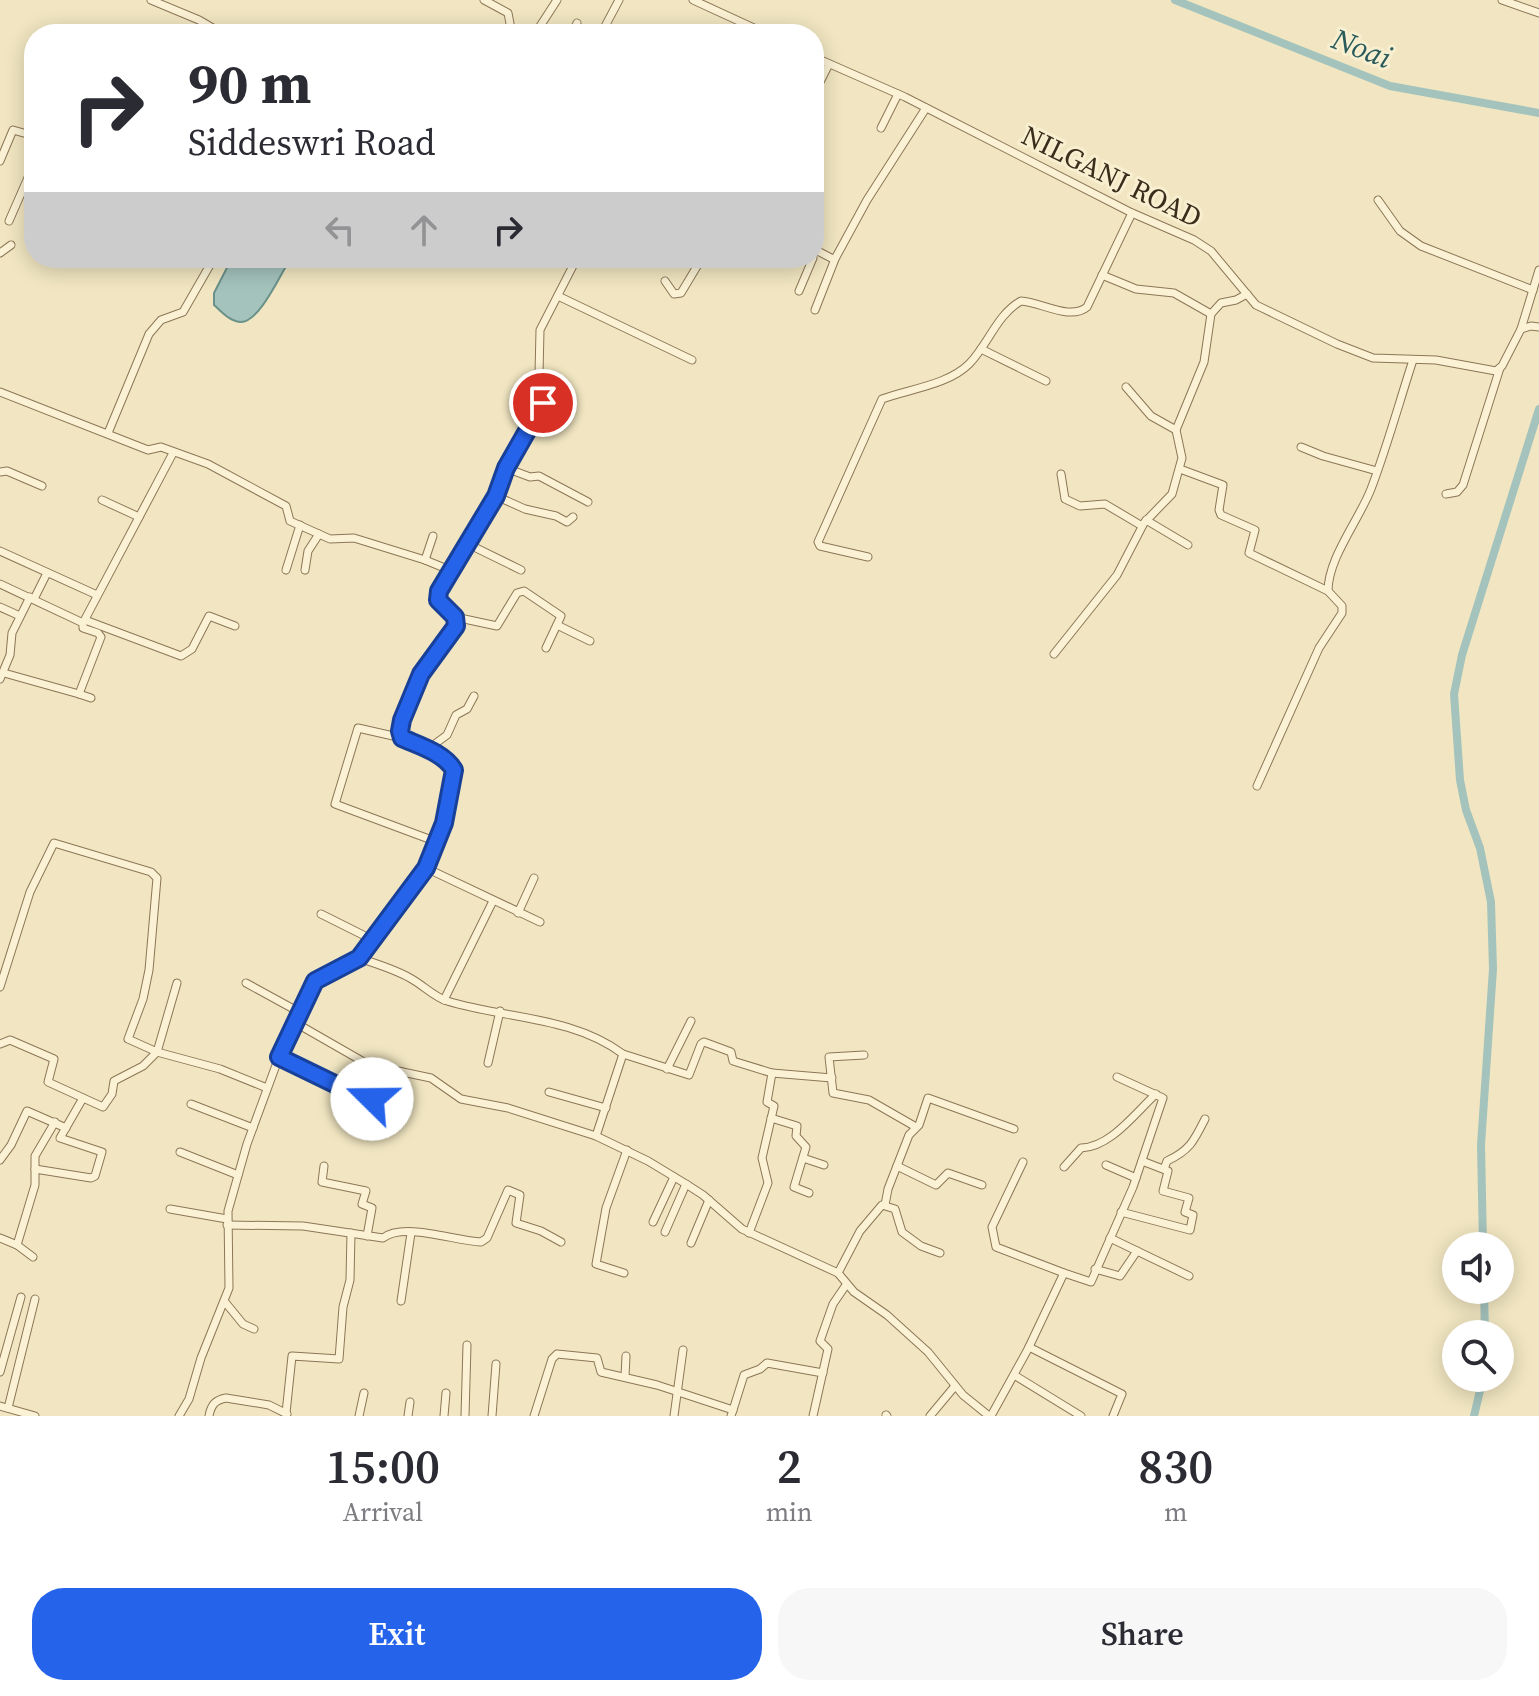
<!DOCTYPE html>
<style>
body{margin:0;font-family:"Source Serif 4",serif;background:#f7f7f7;color:#2b2b33;height:100vh;display:flex;flex-direction:column;font-size:30px;white-space:nowrap}
*{box-sizing:border-box;margin:0}
p{font-size:26px;color:#7c7c81}
.icon{flex:none;width:44px;height:44px;fill:none;stroke:currentColor;stroke-width:2;stroke-linecap:round;stroke-linejoin:round}
.map{position:relative;height:1416px;overflow:hidden}
.side{display:flex;flex-direction:column;background:#fff;flex:1}
.side>*{flex:none}
.hud{position:absolute;left:24px;top:24px;width:800px;height:244px;border-radius:32px;box-shadow:0 4px 20px #0003;background:#fff;color:#2b2b33;overflow:hidden}
.tools{position:absolute;left:1442px;top:1232px;display:grid;gap:16px}
.tools a{display:grid;place-items:center;width:72px;height:72px;border-radius:50%;background:#fff;box-shadow:0 4px 20px #0003;font-size:40px}
.pin{position:absolute;display:grid;place-items:center;width:68px;height:68px;color:#fff;margin:-34px;border:4px solid #fff;border-radius:50%;box-shadow:0 2px 8px #0007}
.me{position:absolute;width:88px;margin:-44px;rotate:292deg;stroke-linejoin:round;filter:drop-shadow(0 0 6px #0008)}
.turn{display:flex;align-items:center;gap:28px;height:168px;padding:0 32px;font-size:36px}
.turn .icon{width:104px;height:104px;stroke-width:2.5}
.turn b{display:block;font-size:56px;line-height:68px}
.lanes{display:flex;align-items:center;height:76px;padding:0 32px;background:#0003;justify-content:center;gap:40px;direction:ltr}
.lanes .off{opacity:.35}
.eta{display:flex;justify-content:space-evenly;align-items:center;height:136px;text-align:center}
.eta b{font-size:48px;font-weight:600;line-height:56px}
.action{display:flex;gap:16px;margin-top:auto;padding:16px 32px}
.action a{flex:1;height:92px;border-radius:32px;background:#2563eb;color:#fff;font-size:32px;font-weight:600;line-height:92px;text-align:center}
.action a+a{background:#f7f7f7;color:#2b2b33}
.map>svg:first-child{display:block}
.water{fill:#a4c3bc;stroke:#6a928a;stroke-width:2}
.lines{fill:none;stroke-linecap:round;stroke-linejoin:round}
.canal{stroke:#a4c3bc;stroke-width:8}
.minor-casing{stroke:#8c7657;stroke-width:9}
.minor{stroke:#fbf2d5;stroke-width:7}
.route-casing{stroke:#184099;stroke-width:20}
.route{stroke:#2563eb;stroke-width:14}
.labels{text-anchor:middle;dominant-baseline:central;stroke-width:6;stroke-linejoin:round;paint-order:stroke}
.street-label{font-size:28px;fill:#3b2d1c;stroke:#f8efd1}
.water-label{font-size:30px;font-style:italic;fill:#2a5b5b;stroke:#f8efd1}
</style>
<div class="map">
<svg width="1539" height="1416" viewBox="0 0 1539 1416">
<rect width="100%" height="100%" fill="#f1e6c1"/>
<path class="water" d="M232,258H288V263C279,277 259,322 241,322C230,322 221,311 214,305V293Z"/>
<g class="lines">
<g class="canal">
<polyline points="1175,0 1390,86 1539,113"/>
<polyline points="1483,1246 1481,1145 1493,969 1491,902 1480,848 1466,810 1460,780 1454,694 1462,655 1539,409"/>
<polyline points="1484,1290 1485,1334"/>
<polyline points="1474,1416 1483,1378"/>
</g>
<g class="minor-casing">
<g id="minor">
<polyline points="151,0 199,20 223,34"/>
<polyline points="484,0 508,13 511,29 522,34"/>
<polyline points="693,0 767,34"/>
<polyline points="1502,0 1539,13"/>
<polyline points="602,32 619,0"/>
<polyline points="535,34 557,0"/>
<polyline points="572,34 577,23"/>
<polyline points="814,57 905,97 1132,213 1194,240 1211,251 1256,305 1337,344 1373,358 1436,360 1496,371 1502,366 1521,329 1531,326 1539,327"/>
<polyline points="814,94 829,64"/>
<polyline points="881,128 898,94"/>
<polyline points="0,161 13,130 34,136"/>
<polyline points="1378,200 1400,231 1421,246 1533,290"/>
<polyline points="9,221 34,164"/>
<polyline points="814,249 833,259 836,257 867,200 926,108"/>
<polyline points="0,253 11,245"/>
<polyline points="1102,275 1136,289 1174,293 1211,314"/>
<polyline points="665,281 674,294 681,293 702,258"/>
<polyline points="799,291 813,258"/>
<polyline points="558,296 692,360"/>
<polyline points="815,310 835,259"/>
<polyline points="1521,329 1539,270"/>
<polyline points="981,349 1046,381"/>
<polyline points="1126,387 1151,416 1176,430"/>
<polyline points="0,392 148,450 161,447 208,464 286,506 290,521 330,539 354,538 425,560 452,571"/>
<polyline points="108,433 149,334 161,320 183,312 214,258"/>
<polyline points="1301,447 1323,456 1377,471"/>
<polyline points="506,468 530,477 539,476 588,502"/>
<polyline points="1180,469 1223,485 1219,510 1221,515 1255,530 1249,553 1328,591"/>
<polyline points="0,472 7,471 42,486"/>
<polyline points="1061,474 1065,499 1080,506 1105,504 1142,526"/>
<polyline points="1446,494 1457,492 1463,485 1500,368"/>
<polyline points="496,496 525,509 556,516 567,522 573,517"/>
<polyline points="102,500 139,517"/>
<polyline points="1146,520 1188,545"/>
<polyline points="468,544 521,570"/>
<polyline points="0,551 97,595"/>
<path d="M868,557L820,546L818,542L882,399C909,389 948,385 969,364C988,345 997,314 1021,301C1041,302 1070,321 1087,307L1132,213"/>
<polyline points="425,560 433,536"/>
<polyline points="286,570 300,525"/>
<polyline points="305,570 308,551 319,534"/>
<polyline points="0,584 83,623"/>
<polyline points="34,599 47,573"/>
<polyline points="0,607 20,616"/>
<polyline points="455,617 497,626 517,593 524,591 561,616 546,648"/>
<polyline points="85,620 181,656 192,649 209,616 235,626"/>
<polyline points="557,625 590,641"/>
<polyline points="1054,654 1117,575 1144,523 1172,494 1182,458 1176,430 1204,362 1211,314 1221,303 1236,300 1247,294"/>
<polyline points="4,673 79,694"/>
<polyline points="0,679 10,655 12,633 30,597"/>
<polyline points="91,698 79,694 101,637 98,633 83,628 83,623 173,453"/>
<polyline points="402,738 358,728 335,804 437,842"/>
<polyline points="428,749 447,735 456,715 467,709 474,696"/>
<path d="M1257,786L1319,648L1342,613V606L1328,591C1328,558 1359,520 1371,489C1387,447 1399,403 1413,360"/>
<polyline points="426,868 540,922"/>
<polyline points="518,913 534,878"/>
<polyline points="321,914 373,940"/>
<path d="M359,958C377,964 394,969 410,978C423,985 434,997 447,1001C506,1019 572,1016 623,1054L596,1136L648,1161L686,1184L703,1195L742,1229L838,1273L854,1292L887,1315L928,1352L963,1395L989,1416"/>
<polyline points="246,983 299,1012"/>
<polyline points="0,987 30,892 54,843 151,872 157,878 149,970 143,999 128,1039 157,1052 220,1069 267,1088"/>
<polyline points="444,1000 493,901"/>
<polyline points="294,1022 369,1065 431,1078 461,1099 508,1108 596,1136"/>
<polyline points="0,1044 10,1040 54,1059 48,1082 103,1107 112,1094 114,1081 143,1066 157,1052 177,983"/>
<polyline points="623,1054 689,1075 701,1044 704,1042 731,1052 733,1061 772,1073 767,1102 774,1106 762,1158 768,1183 749,1233"/>
<polyline points="864,1055 829,1057 833,1093 869,1100 916,1127"/>
<polyline points="279,1057 347,1090 391,1106 395,1101 403,1072"/>
<polyline points="488,1063 500,1011"/>
<polyline points="667,1069 691,1021"/>
<polyline points="772,1073 832,1078"/>
<polyline points="549,1092 606,1108"/>
<polyline points="191,1104 253,1128"/>
<polyline points="771,1118 797,1126 796,1136 806,1147 794,1187 809,1193"/>
<polyline points="180,1152 238,1175"/>
<polyline points="803,1158 824,1165"/>
<polyline points="0,1160 11,1145 27,1111 66,1128"/>
<polyline points="1023,1162 992,1227 996,1247 1064,1273"/>
<polyline points="1106,1165 1136,1178"/>
<polyline points="324,1166 322,1182 366,1191 362,1204 372,1208 367,1236"/>
<polyline points="897,1166 936,1185 948,1173 982,1185"/>
<path d="M1064,1167L1081,1148C1111,1147 1135,1113 1156,1094"/>
<polyline points="35,1169 35,1156 55,1122"/>
<path d="M1164,1169L1167,1161C1190,1150 1194,1141 1205,1119"/>
<polyline points="885,1205 888,1189 909,1135 919,1125 928,1098 1014,1129"/>
<polyline points="170,1209 227,1219"/>
<polyline points="1121,1212 1190,1230 1193,1215 1185,1212 1189,1198 1163,1191 1168,1171 1142,1161"/>
<polyline points="653,1222 674,1177"/>
<path d="M227,1225L303,1226L383,1238C404,1222 455,1241 481,1242L487,1238L508,1190L520,1195L516,1223L541,1231L561,1242"/>
<polyline points="665,1232 686,1184"/>
<polyline points="0,1238 17,1245 33,1257"/>
<polyline points="1110,1238 1189,1276"/>
<polyline points="691,1243 709,1200"/>
<polyline points="17,1245 35,1185 35,1169 91,1178 95,1176 102,1152 60,1138 83,1098"/>
<polyline points="1095,1269 1120,1276 1137,1251"/>
<polyline points="624,1273 596,1264 606,1208 627,1150"/>
<polyline points="838,1273 860,1231 882,1205 895,1209 902,1232 921,1246 940,1253"/>
<polyline points="401,1301 411,1233"/>
<polyline points="225,1302 243,1324 254,1329"/>
<polyline points="1029,1347 1122,1394 1113,1416"/>
<polyline points="0,1372 21,1297"/>
<polyline points="1014,1375 1081,1416"/>
<polyline points="625,1376 626,1356"/>
<polyline points="0,1406 35,1416"/>
<polyline points="8,1408 35,1299"/>
<polyline points="733,1410 744,1375 760,1369 767,1363 823,1373"/>
<polyline points="286,1413 292,1356 339,1359 343,1307 350,1280 351,1233"/>
<polyline points="886,1415 887,1416"/>
<polyline points="179,1416 189,1399 201,1358 229,1288 228,1211 247,1144 279,1057 315,981 359,958 426,868 444,823 454,770 448,762 402,738 400,731 402,720 421,674 456,626 455,617 438,600 439,591 496,496 506,468 545,398 539,374 540,330 577,258"/>
<path d="M209,1416C211,1405 215,1400 226,1398L269,1405L287,1414"/>
<polyline points="359,1416 364,1393"/>
<polyline points="408,1416 410,1402"/>
<polyline points="444,1416 446,1393"/>
<polyline points="465,1416 467,1345"/>
<polyline points="492,1416 496,1364"/>
<polyline points="534,1416 552,1359 557,1354 597,1358 601,1372 657,1385 733,1410 731,1416"/>
<polyline points="674,1416 683,1350"/>
<polyline points="813,1416 828,1349 820,1341 833,1304 846,1285"/>
<polyline points="930,1416 955,1386"/>
<polyline points="991,1416 1028,1349 1064,1273 1091,1282 1133,1187 1163,1098 1117,1077"/>
</g>
</g>
<use href="#minor" class="minor"/>
</g>
<g class="lines">
<g class="route-casing">
<path id="route" d="M372,1099L347,1090L279,1057L315,981L359,958L426,868L444,823L454,770C444,753 420,746 402,738L400,731L402,720L421,674L456,626L455,617L438,600L439,591L496,496L506,468L543,403"/>
</g>
<use href="#route" class="route"/>
</g>
<g class="labels">
<g class="street-label">
<text transform="translate(1112 176) rotate(26)">NILGANJ ROAD</text>
</g>
<g class="water-label">
<text transform="translate(1362 48) rotate(21)">Noai</text>
</g>
</g>
</svg>
<div class="tools">
<a><svg class="icon" aria-label="sound" viewBox="0 0 24 24"><path d="M4 9h4l5-4v14l-5-4H4zM17 9q2 3 0 6"/></svg></a>
<a><svg class="icon" aria-label="search" viewBox="0 0 24 24"><circle cx="10" cy="10" r="6"/><path d="M15 15l6 6"/></svg></a>
</div>
<div class="pin" style="left:543px;top:403px;background:#d93025"><svg class="icon" aria-label="arrive" viewBox="0 0 24 24"><path d="M6 21V4h12l-3 4 3 4H6"/></svg></div>
<svg class="me" style="left:372px;top:1099px" viewBox="-20 -20 40 40"><circle r="19" fill="#fff"/><path d="M0-13L10 11 0 6-10 11z" fill="#2563eb"/></svg>
<div class="hud">
<div class="turn"><svg class="icon" aria-label="right" viewBox="0 0 24 24"><path d="M7 20v-9h11M14 6l5 5-5 5"/></svg><div><b>90 m</b>Siddeswri Road</div></div>
<div class="lanes"><svg class="icon off" aria-label="left" viewBox="0 0 24 24"><path d="M17 20v-9H6M10 6l-5 5 5 5"/></svg><svg class="icon off" aria-label="ahead" viewBox="0 0 24 24"><path d="M12 20V5M6 11l6-6 6 6"/></svg><svg class="icon" aria-label="right" viewBox="0 0 24 24"><path d="M7 20v-9h11M14 6l5 5-5 5"/></svg></div>
</div>
</div>
<section class="side">
<div class="eta">
<div><b>15:00</b><p>Arrival</p></div>
<div><b>2</b><p>min</p></div>
<div><b>830</b><p>m</p></div>
</div>
<div class="action"><a>Exit</a><a>Share</a></div>
</section>
